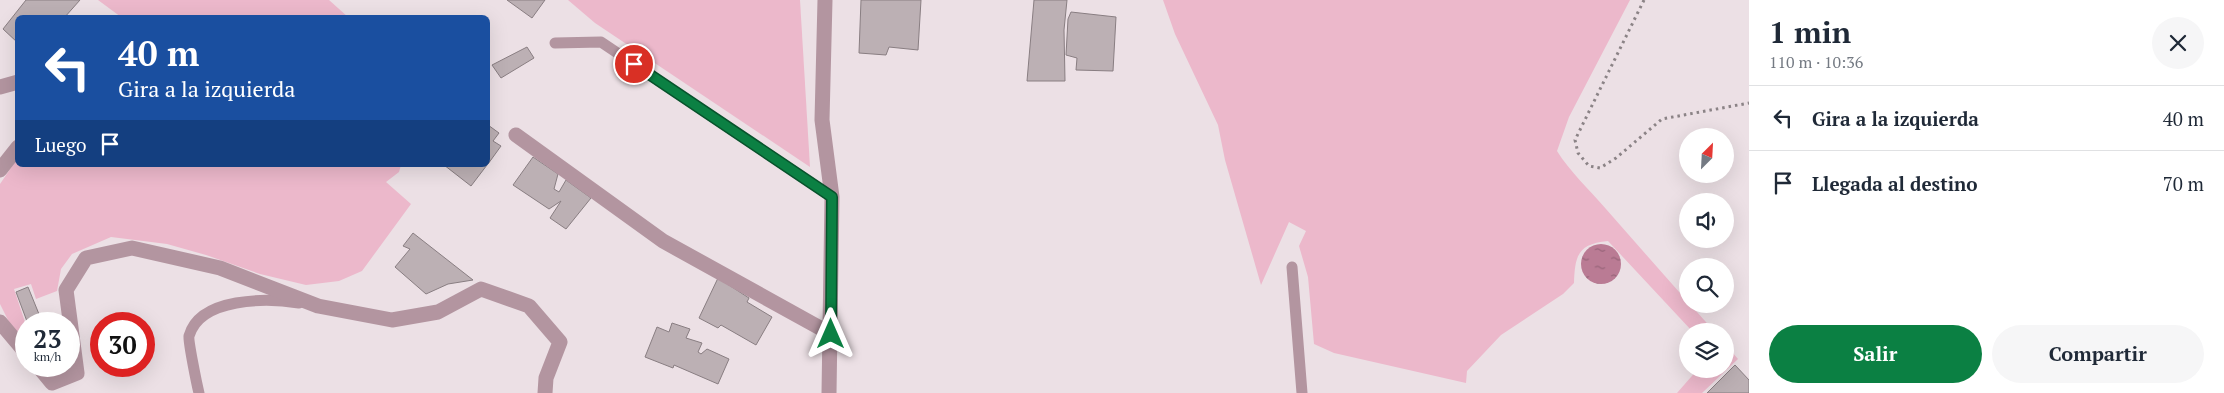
<!DOCTYPE html>
<html lang="es">
<meta charset="utf-8">
<style>
body{margin:0;font-family:"PT Serif",serif;background:#f6f6f7;color:#1f2937;height:100vh;display:flex;flex-direction:column;font-size:19px;white-space:nowrap}
*{box-sizing:border-box;margin:0}
p{font-size:16px;color:#747a83}
.icon{flex:none;width:28px;height:28px;fill:none;stroke:currentColor;stroke-width:2;stroke-linecap:round;stroke-linejoin:round}
.map{position:relative;flex:1;overflow:hidden}
.details{display:flex;flex-direction:column;background:#fff;width:475px}
.details>*{flex:none}
.guide{position:absolute;left:15px;top:15px;width:475px;height:152px;border-radius:8px;box-shadow:0 5px 20px #0002;background:#1a4fa0;color:#fff;overflow:hidden}
.needle{width:32px;rotate:24deg}
.fabs{position:absolute;left:1679px;top:128px;display:grid;gap:10px}
.fabs a{display:grid;place-items:center;width:55px;height:55px;border-radius:50%;background:#fff;box-shadow:0 5px 20px #0002;font-size:25px}
.speed{position:absolute;left:15px;top:312px;display:flex;gap:10px;font-size:25px;font-weight:700;text-align:center}
.speed>*{display:grid;place-content:center;width:65px;height:65px;border-radius:50%;background:#fff;box-shadow:0 5px 20px #0002;line-height:1}
.speed small{font-size:12px;font-weight:400}
.speed .limit{border:8px solid #d22;background:#fff;color:#111}
.pin{position:absolute;display:grid;place-items:center;width:42px;height:42px;color:#fff;margin:-21px;border:2px solid #fff;border-radius:50%;box-shadow:0 1px 5px #0007}
.me{position:absolute;width:55px;margin:-28px;rotate:0deg;stroke-linejoin:round;filter:drop-shadow(0 0 4px #0008)}
.turn{display:flex;align-items:center;gap:18px;height:105px;padding:0 20px;font-size:22px}
.turn .icon{width:65px;height:65px;stroke-width:2.5}
.turn b{display:block;font-size:35px;line-height:42px}
.then{display:flex;align-items:center;height:48px;padding:0 20px;background:#0003;gap:10px;font-size:19px}
.round{display:grid;place-items:center;flex:none;width:52px;height:52px;border-radius:26px;background:#f6f6f7}
.headline{display:flex;align-items:center;justify-content:space-between;height:85px;padding:0 20px}
h1{font-size:30px;font-weight:700;line-height:38px}
.cta{display:flex;gap:10px;margin-top:auto;padding:10px 20px}
.cta a{flex:1;height:58px;border-radius:30px;background:#0b8043;color:#fff;font-size:20px;font-weight:700;line-height:58px;text-align:center}
.cta a+a{background:#f6f6f7;color:#1f2937}
ul{padding:0;list-style:none}
li{display:flex;align-items:center;gap:15px;height:65px;padding:0 20px;border-top:1px solid #e0e1e3}
li div{flex:1}
li b{display:block;font-size:19px}
li em{font-style:normal}
main{display:flex;flex:1;min-height:0}
.map>svg:first-child{display:block}
.green{fill:#ecb8cb}
.water{fill:url(#water-ripples)}
.building{fill:#bcb0b4;stroke:#897e82}
.lines{fill:none;stroke-linecap:round;stroke-linejoin:round}
.path{stroke:#8b8386;stroke-width:3;stroke-dasharray:2.5 4;stroke-linecap:butt}
.lane{stroke:#b395a0;stroke-width:11}
.street{stroke:#b395a0;stroke-width:15}
.route-casing{stroke:#07532c;stroke-width:12}
.route{stroke:#0b8043;stroke-width:9}
</style>
<main>
<div class="map">
<svg width="1749" height="393" viewBox="0 0 1749 393">
<defs>
<pattern id="water-ripples" width="26" height="14" patternUnits="userSpaceOnUse" patternTransform="scale(1.25)"><rect width="26" height="14" fill="#ba7b94"/><path d="M2 4q2-2 4 0t4 0M15 11q2-2 4 0t4 0" fill="none" stroke="#966378"/></pattern>
</defs>
<rect width="100%" height="100%" fill="#ece0e5"/>
<g class="green">
<polygon points="98,0 329,0 348,17 121,17"/>
<polygon points="568,0 800,0 810,167 595,23"/>
<path d="M1163,0H1630L1569,117L1557,151C1570,172 1589,189 1606,209C1642,250 1678,291 1714,331H1692L1608,241C1578,244 1575,255 1574,283L1563,294L1501,335L1467,371L1466,383L1334,353L1314,344L1308,277L1299,246L1306,231L1289,222L1261,285L1225,160L1218,125L1175,34Z"/>
<polygon points="17,159 18,165 401,165 399,172 386,182 411,204 362,271 339,281 306,285 260,274 206,255 167,244 111,237 72,254 61,269 57,291 36,299 31,284 14,289 26,325 26,346 12,328 0,304 0,184"/>
<polygon points="1725,344 1738,359 1702,393 1677,393 1698,369 1725,369"/>
</g>
<circle class="water" cx="1601" cy="264" r="20"/>
<g class="building">
<polygon points="26,0 80,0 64,18 18,18 18,43 3,29"/>
<polygon points="507,0 545,0 532,18"/>
<polygon points="861,0 921,0 918,50 889,47 886,55 859,53"/>
<polygon points="1034,0 1067,0 1064,30 1065,81 1027,81"/>
<polygon points="1071,12 1116,17 1113,71 1076,70 1077,58 1066,55 1068,19"/>
<polygon points="527,47 534,58 501,78 492,65"/>
<polygon points="488,125 499,133 493,141 501,146 488,164"/>
<polygon points="533,157 558,174 554,189 559,192 566,180 591,198 566,229 550,218 561,201 549,209 513,185"/>
<polygon points="444,165 487,165 471,186"/>
<polygon points="413,233 473,280 448,284 426,294 395,267 410,249 403,246"/>
<polygon points="718,278 749,298 747,302 772,317 756,345 721,325 718,328 699,318"/>
<polygon points="28,287 43,324 28,324 16,292"/>
<polygon points="672,323 690,329 686,338 702,343 698,352 701,354 707,349 729,359 718,384 674,365 673,368 645,357 657,327 669,332"/>
<polygon points="1735,365 1749,380 1749,393 1707,393"/>
</g>
<g class="lines">
<polyline class="path" points="1644,0 1575,140 1578,153 1589,166 1600,168 1616,158 1662,119 1749,103"/>
<g class="lane">
<polyline points="555,43 601,42 832,197"/>
<polyline points="1292,267 1302,393"/>
<path d="M199,393C197,385 188,341 189,336C200,297 267,298 299,303"/>
</g>
<g class="street">
<polyline points="825,0 822,120 832,197 829,393"/>
<polyline points="0,87 18,82"/>
<polyline points="516,135 663,241 831,334"/>
<polyline points="0,170 18,147"/>
<polyline points="0,322 26,353"/>
<polyline points="38,366 52,383 77,373 66,290 86,258 132,248 220,268 318,306 392,320 438,312 481,289 529,306 560,342 546,378 545,393"/>
</g>
</g>
<g class="lines">
<g class="route-casing">
<polyline id="route" points="634,64 832,197 831,334"/>
</g>
<use href="#route" class="route"/>
</g>
</svg>
<div class="fabs">
<a><svg class="needle" viewBox="-14 -14 28 28"><path d="M0-13l5 13h-10z" fill="#e53935"/><path d="M0 13l5-13h-10z" fill="#747a83"/></svg></a>
<a><svg class="icon" aria-label="sound" viewBox="0 0 24 24"><path d="M4 9h4l5-4v14l-5-4H4zM17 9q2 3 0 6"/></svg></a>
<a><svg class="icon" aria-label="search" viewBox="0 0 24 24"><circle cx="10" cy="10" r="6"/><path d="M15 15l6 6"/></svg></a>
<a><svg class="icon" aria-label="layers" viewBox="0 0 24 24"><path d="M12 4l9 5-9 5-9-5zM3 14l9 5 9-5"/></svg></a>
</div>
<div class="speed"><div>23<small>km/h</small></div><div class="limit">30</div></div>
<div class="pin" style="left:634px;top:64px;background:#d93025"><svg class="icon" aria-label="arrive" viewBox="0 0 24 24"><path d="M6 21V4h12l-3 4 3 4H6"/></svg></div>
<svg class="me" style="left:831px;top:334px" viewBox="-20 -20 40 40"><path d="M0-17L14 15 0 8-14 15z" fill="#0b8043" stroke="#fff" stroke-width="4"/></svg>
<div class="guide">
<div class="turn"><svg class="icon" aria-label="left" viewBox="0 0 24 24"><path d="M17 20v-9H6M10 6l-5 5 5 5"/></svg><div><b>40 m</b>Gira a la izquierda</div></div>
<div class="then">Luego<svg class="icon" aria-label="arrive" viewBox="0 0 24 24"><path d="M6 21V4h12l-3 4 3 4H6"/></svg></div>
</div>
</div>
<section class="details">
<div class="headline"><div><h1>1 min</h1><p>110 m · 10:36</p></div><a class="round"><svg class="icon" aria-label="close" viewBox="0 0 24 24"><path d="M6 6l12 12M18 6L6 18"/></svg></a></div>
<ul>
<li><svg class="icon" aria-label="left" viewBox="0 0 24 24"><path d="M17 20v-9H6M10 6l-5 5 5 5"/></svg><div><b>Gira a la izquierda</b></div><em>40 m</em></li>
<li><svg class="icon" aria-label="arrive" viewBox="0 0 24 24"><path d="M6 21V4h12l-3 4 3 4H6"/></svg><div><b>Llegada al destino</b></div><em>70 m</em></li>
</ul>
<div class="cta"><a>Salir</a><a>Compartir</a></div>
</section>
</main>
